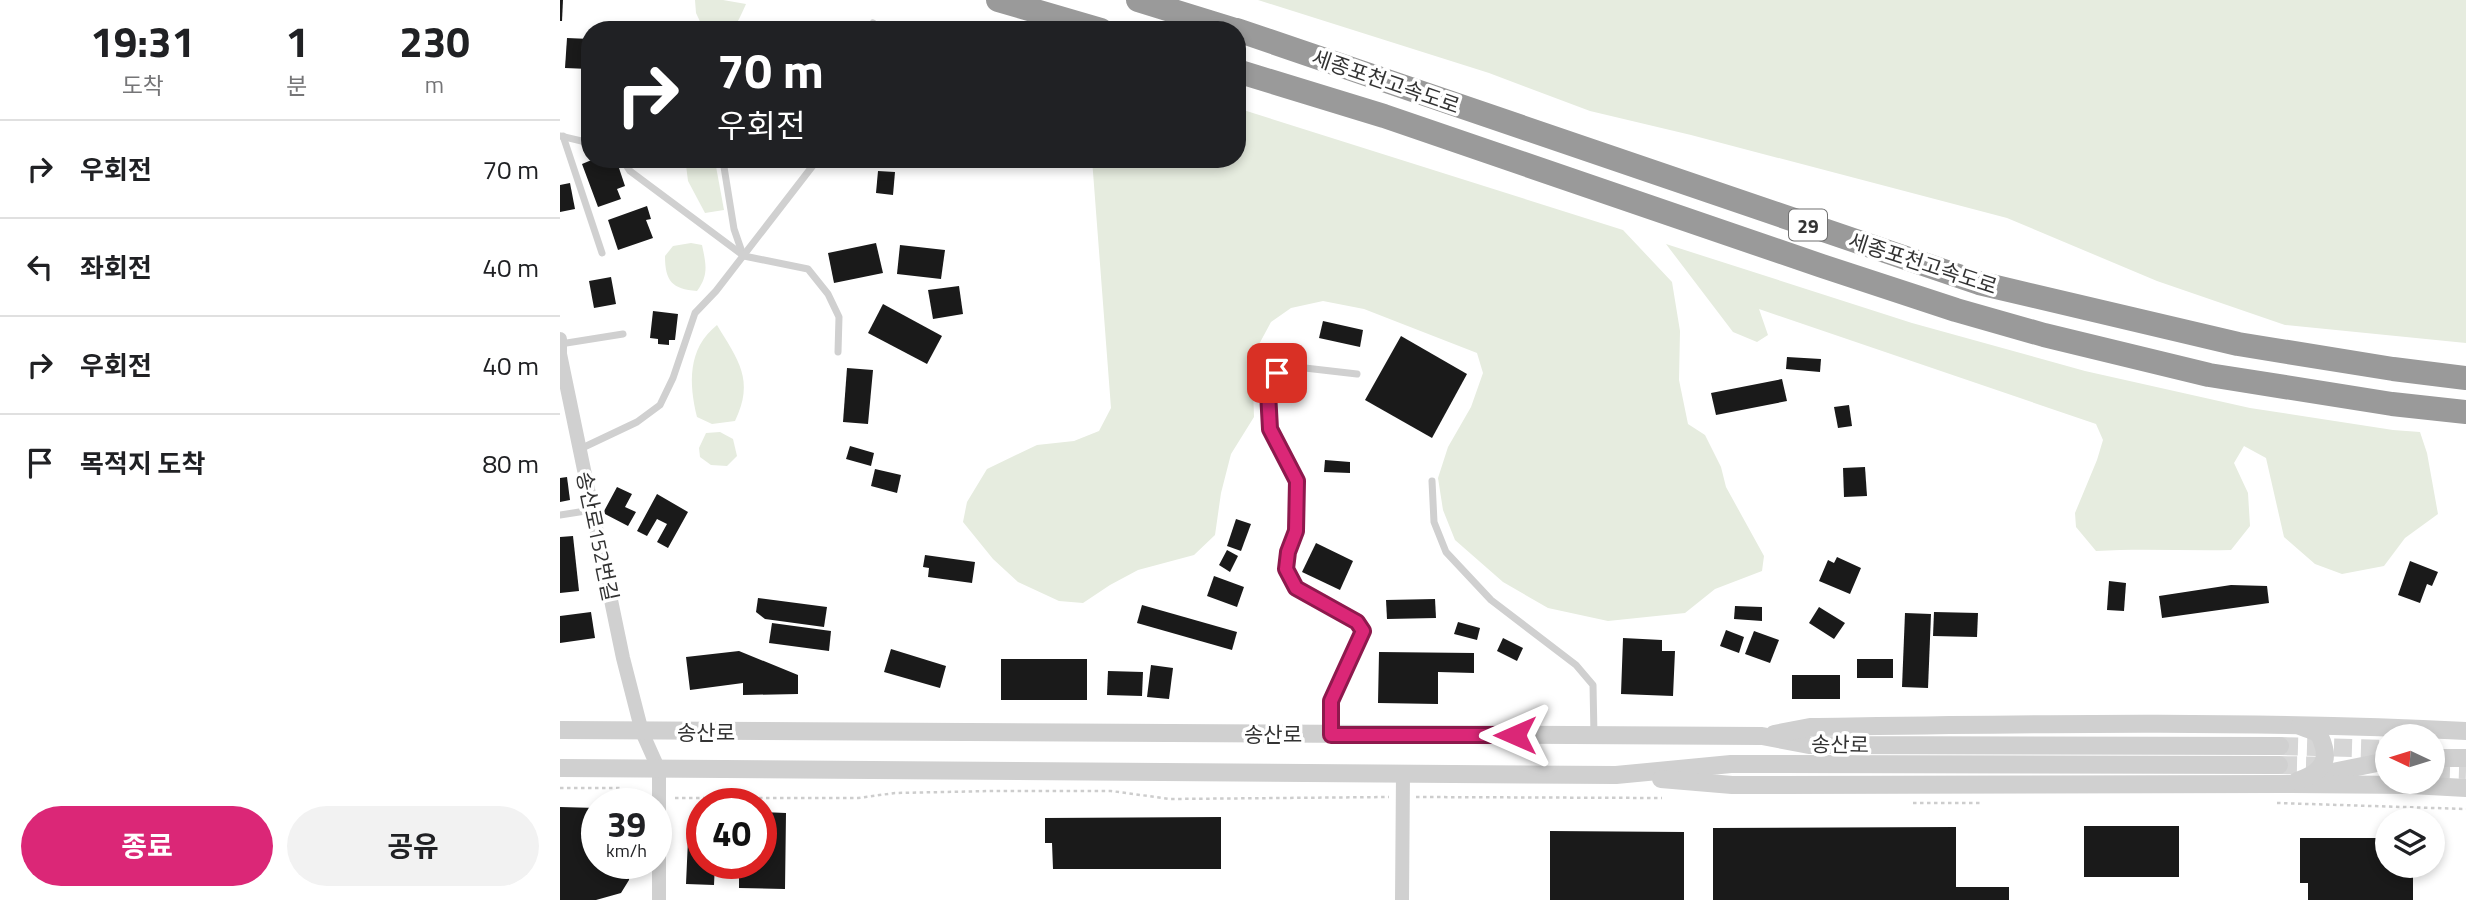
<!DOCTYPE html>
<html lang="ko">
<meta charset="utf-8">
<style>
body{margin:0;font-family:"Titillium Web","Noto Sans KR",sans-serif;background:#f2f2f2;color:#202124;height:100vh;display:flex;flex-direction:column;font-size:26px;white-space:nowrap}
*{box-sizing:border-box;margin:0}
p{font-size:23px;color:#757577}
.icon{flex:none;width:38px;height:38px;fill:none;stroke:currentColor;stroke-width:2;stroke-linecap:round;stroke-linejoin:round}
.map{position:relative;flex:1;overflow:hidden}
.sheet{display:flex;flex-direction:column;background:#fff;width:560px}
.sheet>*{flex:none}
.guide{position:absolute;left:21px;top:21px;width:665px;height:147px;border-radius:28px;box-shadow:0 4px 10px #0003;background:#202124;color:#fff;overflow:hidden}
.needle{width:46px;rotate:274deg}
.controls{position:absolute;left:1815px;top:724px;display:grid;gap:14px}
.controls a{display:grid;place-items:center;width:70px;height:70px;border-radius:50%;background:#fff;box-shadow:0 4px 10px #0003;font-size:35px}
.speed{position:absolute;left:21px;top:788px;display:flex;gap:14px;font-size:35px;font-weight:700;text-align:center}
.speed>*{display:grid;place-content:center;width:91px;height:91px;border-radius:50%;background:#fff;box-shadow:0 4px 10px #0003;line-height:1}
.speed small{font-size:18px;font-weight:400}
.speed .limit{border:10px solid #d22;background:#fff;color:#111}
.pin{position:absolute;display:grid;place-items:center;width:60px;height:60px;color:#fff;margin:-30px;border-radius:14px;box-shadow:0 4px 10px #0006}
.me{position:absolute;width:77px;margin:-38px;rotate:270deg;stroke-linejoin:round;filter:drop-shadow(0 0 5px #0008)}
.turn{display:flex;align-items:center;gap:24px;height:147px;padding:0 21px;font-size:32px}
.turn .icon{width:91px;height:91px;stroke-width:2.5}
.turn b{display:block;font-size:49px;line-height:60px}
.eta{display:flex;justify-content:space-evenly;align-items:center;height:119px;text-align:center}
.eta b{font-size:42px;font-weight:700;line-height:49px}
.button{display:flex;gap:14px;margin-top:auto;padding:14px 21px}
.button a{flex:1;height:80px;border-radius:42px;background:#db2777;color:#fff;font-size:28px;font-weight:700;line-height:80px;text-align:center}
.button a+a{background:#f2f2f2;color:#202124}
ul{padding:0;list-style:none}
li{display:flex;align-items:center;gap:21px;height:98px;padding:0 21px;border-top:2px solid #e0e0e0}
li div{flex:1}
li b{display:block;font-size:26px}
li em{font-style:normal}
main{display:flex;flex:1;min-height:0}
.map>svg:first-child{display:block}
.green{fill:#e6ecdf}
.building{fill:#1a1a1a}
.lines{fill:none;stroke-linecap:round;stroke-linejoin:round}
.tertiary-tunnel{stroke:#d6d6d6;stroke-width:18;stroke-dasharray:18 9;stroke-linecap:butt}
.path{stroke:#cdcdcd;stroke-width:2.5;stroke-dasharray:3.5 3.5;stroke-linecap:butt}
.service{stroke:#d0d0d0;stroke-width:7}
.minor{stroke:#d0d0d0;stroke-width:14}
.tertiary{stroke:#d0d0d0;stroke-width:18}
.motorway{stroke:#9a9a9a;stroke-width:24}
.route-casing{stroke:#8e194d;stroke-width:18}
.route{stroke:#db2777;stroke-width:12}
.labels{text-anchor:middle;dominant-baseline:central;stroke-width:7;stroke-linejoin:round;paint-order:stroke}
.shield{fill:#fff;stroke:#707070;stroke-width:2}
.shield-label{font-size:19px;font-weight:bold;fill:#333}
.street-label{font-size:21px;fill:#333;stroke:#fff}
</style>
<main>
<section class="sheet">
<div class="eta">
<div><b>19:31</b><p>도착</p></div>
<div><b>1</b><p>분</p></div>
<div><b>230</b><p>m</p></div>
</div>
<ul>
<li><svg class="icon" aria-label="right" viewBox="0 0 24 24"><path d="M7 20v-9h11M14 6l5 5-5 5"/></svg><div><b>우회전</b></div><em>70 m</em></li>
<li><svg class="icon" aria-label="left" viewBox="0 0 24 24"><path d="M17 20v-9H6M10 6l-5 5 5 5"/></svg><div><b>좌회전</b></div><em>40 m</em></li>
<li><svg class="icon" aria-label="right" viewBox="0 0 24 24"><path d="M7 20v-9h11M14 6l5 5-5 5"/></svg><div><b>우회전</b></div><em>40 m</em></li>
<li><svg class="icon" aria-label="arrive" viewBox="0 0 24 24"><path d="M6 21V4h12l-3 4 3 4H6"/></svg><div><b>목적지 도착</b></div><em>80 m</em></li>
</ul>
<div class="button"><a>종료</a><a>공유</a></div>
</section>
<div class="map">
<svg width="1906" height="900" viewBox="0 0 1906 900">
<rect width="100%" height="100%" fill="#fff"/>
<g class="green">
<path d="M135,0H163L186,4C173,33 175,30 144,30L136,13Z"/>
<polygon points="698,0 1906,0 1906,343 1725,325 1597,281 1447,218 1131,135 1030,111 929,73"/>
<polygon points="677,108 1063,230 1112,282 1120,331 1119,380 1128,424 1145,435 1161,467 1166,487 1204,556 1202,571 1155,589 1125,613 1048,621 988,608 943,582 895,540 883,510 878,478 888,447 911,407 923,373 917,353 804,309 763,301 731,308 711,322 697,348 693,388 694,417 671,454 661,493 655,535 634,555 578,570 550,585 523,603 499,601 458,582 433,559 403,522 407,502 427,469 477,445 514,441 539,431 551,408 532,159 677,159"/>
<polygon points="131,159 152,159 155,161 164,210 145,213 128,181 126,165"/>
<path d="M131,243L142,245C146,264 149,275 137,291C112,289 105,281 105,256L113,246Z"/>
<path d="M1106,244L1352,323L1525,371L1690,408L1833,430L1860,432L1867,453L1878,514L1845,538L1824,566L1782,574L1755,564L1724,537L1706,458L1684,446L1674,463L1688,493L1690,526L1671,550C1626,551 1581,548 1536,551L1516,527L1515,513L1537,460L1543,440L1536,424L1199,309L1208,335L1197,342L1173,332Z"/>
<path d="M157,325C178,360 195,380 175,421L152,424L137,417C129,384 127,349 157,325Z"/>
<polygon points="160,432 173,439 177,456 167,466 151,465 140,457 139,448 146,433"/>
</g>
<g class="building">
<polygon points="0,0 3,0 2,21 0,21"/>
<polygon points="7,38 30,39 29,69 5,68"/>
<polygon points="34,159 56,159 65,186 57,189 61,199 38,207 22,164"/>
<polygon points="318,171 335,172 333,195 316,193"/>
<polygon points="10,183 15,209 0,212 0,185"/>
<polygon points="87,206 91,219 86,220 93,238 58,250 48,220"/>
<polygon points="316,243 323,273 274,283 268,253"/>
<polygon points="340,245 385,250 381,279 337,274"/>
<polygon points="51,277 56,304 34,308 29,281"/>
<polygon points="399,286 403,314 373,319 368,290"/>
<polygon points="323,304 382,336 367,364 308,333"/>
<polygon points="93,311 118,314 115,340 109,340 109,345 98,344 98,339 90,338"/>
<polygon points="763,321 803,330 800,347 759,338"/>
<polygon points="841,336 907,374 872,438 805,400"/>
<polygon points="1227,357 1261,359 1260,372 1226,369"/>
<polygon points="287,368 313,370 308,424 283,422"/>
<polygon points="1222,379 1227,401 1156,415 1151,393"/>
<polygon points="1289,405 1292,426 1278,428 1274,407"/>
<polygon points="290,446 314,453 311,466 286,459"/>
<polygon points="765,460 790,462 790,473 764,472"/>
<polygon points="1305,467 1307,496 1284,497 1283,468"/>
<polygon points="315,469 341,475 337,493 311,486"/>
<polygon points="7,477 10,500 0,502 0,478"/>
<polygon points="57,487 72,494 65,507 76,512 68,526 43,513"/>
<polygon points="97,494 128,512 108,548 97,542 107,524 97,519 87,536 77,531"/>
<polygon points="676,519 691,524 681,551 667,546"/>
<polygon points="13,536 19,591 0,593 0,537"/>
<polygon points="756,543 793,561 780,590 742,572"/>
<polygon points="667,550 678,556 670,572 659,565"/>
<polygon points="365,555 415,562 412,583 368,577 369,568 363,567"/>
<polygon points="1277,557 1301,568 1290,594 1259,581 1268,560 1274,563"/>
<polygon points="1850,561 1878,572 1872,586 1867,584 1860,603 1838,595"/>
<polygon points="654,576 684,587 677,607 647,596"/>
<polygon points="1549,581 1566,583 1564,611 1547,610"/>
<polygon points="1671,585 1707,586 1709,603 1602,618 1599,596"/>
<polygon points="198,598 267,607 264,627 205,619 196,612"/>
<polygon points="875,599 876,618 827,619 826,600"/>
<polygon points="582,605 677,632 672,650 577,623"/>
<polygon points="1175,606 1202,607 1202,621 1174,619"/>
<polygon points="1259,607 1285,623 1274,639 1249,623"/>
<polygon points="31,612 35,638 0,643 0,616"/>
<polygon points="1374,612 1418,613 1417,637 1373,636"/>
<polygon points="1345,613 1371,614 1368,688 1342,687"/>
<polygon points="898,622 920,628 917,640 894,634"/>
<polygon points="212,623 271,631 269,651 209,643"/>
<polygon points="1166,630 1184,637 1179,653 1160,646"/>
<polygon points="1194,631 1219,640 1210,663 1185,654"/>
<polygon points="943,638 963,648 957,661 937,651"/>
<polygon points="1063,638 1102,640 1102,651 1115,651 1113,696 1061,694"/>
<polygon points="331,649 386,666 380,688 324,672"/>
<polygon points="179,651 238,675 238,694 183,695 183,683 130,690 126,657"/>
<polygon points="819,652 914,653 914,673 878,672 878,704 818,703"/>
<rect x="441" y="659" width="86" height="41"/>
<rect x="1297" y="659" width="36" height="19"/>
<polygon points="591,665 613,668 609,699 587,697"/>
<polygon points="548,671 583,672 582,696 547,695"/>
<rect x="1232" y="675" width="48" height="24"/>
<polygon points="0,807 37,808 37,863 70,863 69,880 61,893 36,900 0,900"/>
<polygon points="201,812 226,813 225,889 179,888 179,863 201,863"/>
<polygon points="661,817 661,869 493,869 492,843 485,843 485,818"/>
<rect x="1524" y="826" width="95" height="51"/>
<polygon points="1396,827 1396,887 1449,887 1449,900 1153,900 1153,828"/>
<polygon points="990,831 1124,832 1124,900 990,900"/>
<polygon points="1740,838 1827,838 1827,866 1834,866 1834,873 1853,873 1853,900 1748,900 1748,883 1740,883"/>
<polygon points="128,839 142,840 142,863 155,863 154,885 126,884"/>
</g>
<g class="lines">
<g class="tertiary-tunnel">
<polyline points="1720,746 1827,749"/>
<polyline points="1719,765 1771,766"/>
<polyline points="1872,769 1906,770"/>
</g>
<g class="path">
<polyline points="0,788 60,788 71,798 84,798"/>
<polyline points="856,797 1102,798"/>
<polyline points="115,798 298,798 335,793 432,791 551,791 610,799 829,797"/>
<polyline points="1353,803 1423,803"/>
<polyline points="1717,803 1906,809"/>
</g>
<g class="service">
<polyline points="310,30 313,23"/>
<polyline points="0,136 30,143"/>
<polyline points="3,136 42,253"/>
<polyline points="62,159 70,171 184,256 248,269 268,294 279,317 278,352"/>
<polyline points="159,159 164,167 174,229 183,255"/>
<polyline points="0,344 63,334"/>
<polyline points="20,449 77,422 100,405 113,378 135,313 156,291 258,159"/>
<polyline points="872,481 874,522 886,552 931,600 1016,665 1033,685 1034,735"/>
<polyline points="0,515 32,510"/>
<polyline points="771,734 771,701 803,631 797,623 736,588 726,569 728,552 735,531 737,481 710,429 708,392 717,373 745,368 797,374"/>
</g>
<g class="minor">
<polyline points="0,339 0,354 63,658 82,732 99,770 99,900"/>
<polyline points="842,900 843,773"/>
</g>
<g class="tertiary">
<polyline points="0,730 1202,736 1249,745 1720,746"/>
<path d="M1214,734L1250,727C1469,724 1687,720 1906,731"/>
<polyline points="1872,758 1906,758"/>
<polyline points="0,768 1056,775 1171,764 1719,765"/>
<polyline points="1753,776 1827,761"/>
<polyline points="1101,779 1172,785 1731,784 1851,785 1906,788"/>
<path d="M1737,781C1752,776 1769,767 1764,748C1763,744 1761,736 1757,733C1753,730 1744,728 1740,726"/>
</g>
<g class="motorway">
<polyline points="438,0 541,30"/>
<polyline points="578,0 675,30"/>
<polyline points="677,30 1419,283 1678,344 1833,369 1906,378"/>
<polyline points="677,71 824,116 1262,266 1396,310 1484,335 1649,375 1832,404 1906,412"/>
</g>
</g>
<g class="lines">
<g class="route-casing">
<polyline id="route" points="717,373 708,392 710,429 737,481 736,531 728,552 726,569 736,588 797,622 803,631 771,701 771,735 955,735"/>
</g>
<use href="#route" class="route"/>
</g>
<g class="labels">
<rect class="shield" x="1229" y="209.5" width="38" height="31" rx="5"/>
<g class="shield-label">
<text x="1248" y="225">29</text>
</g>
<g class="street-label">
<text transform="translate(826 81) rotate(19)">세종포천고속도로</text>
<text transform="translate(1363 263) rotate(18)">세종포천고속도로</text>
<text transform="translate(38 536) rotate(78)">송산로152번길</text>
<text x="146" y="732">송산로</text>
<text x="713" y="734">송산로</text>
<text transform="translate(1280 744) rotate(1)">송산로</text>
</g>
</g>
</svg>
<div class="controls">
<a><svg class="needle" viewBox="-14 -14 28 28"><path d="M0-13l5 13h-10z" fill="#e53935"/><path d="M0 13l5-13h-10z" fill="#757577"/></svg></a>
<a><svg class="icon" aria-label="layers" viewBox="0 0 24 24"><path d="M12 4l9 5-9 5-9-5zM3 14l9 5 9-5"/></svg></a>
</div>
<div class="speed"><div>39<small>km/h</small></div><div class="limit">40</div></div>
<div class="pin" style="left:717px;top:373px;background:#d93025"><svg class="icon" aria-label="arrive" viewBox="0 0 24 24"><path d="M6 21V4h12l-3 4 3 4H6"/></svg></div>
<svg class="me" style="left:955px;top:735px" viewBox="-20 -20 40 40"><path d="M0-17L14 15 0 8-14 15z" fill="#db2777" stroke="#fff" stroke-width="4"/></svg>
<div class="guide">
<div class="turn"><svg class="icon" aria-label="right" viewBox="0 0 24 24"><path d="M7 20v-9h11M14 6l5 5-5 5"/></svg><div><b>70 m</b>우회전</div></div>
</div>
</div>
</main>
